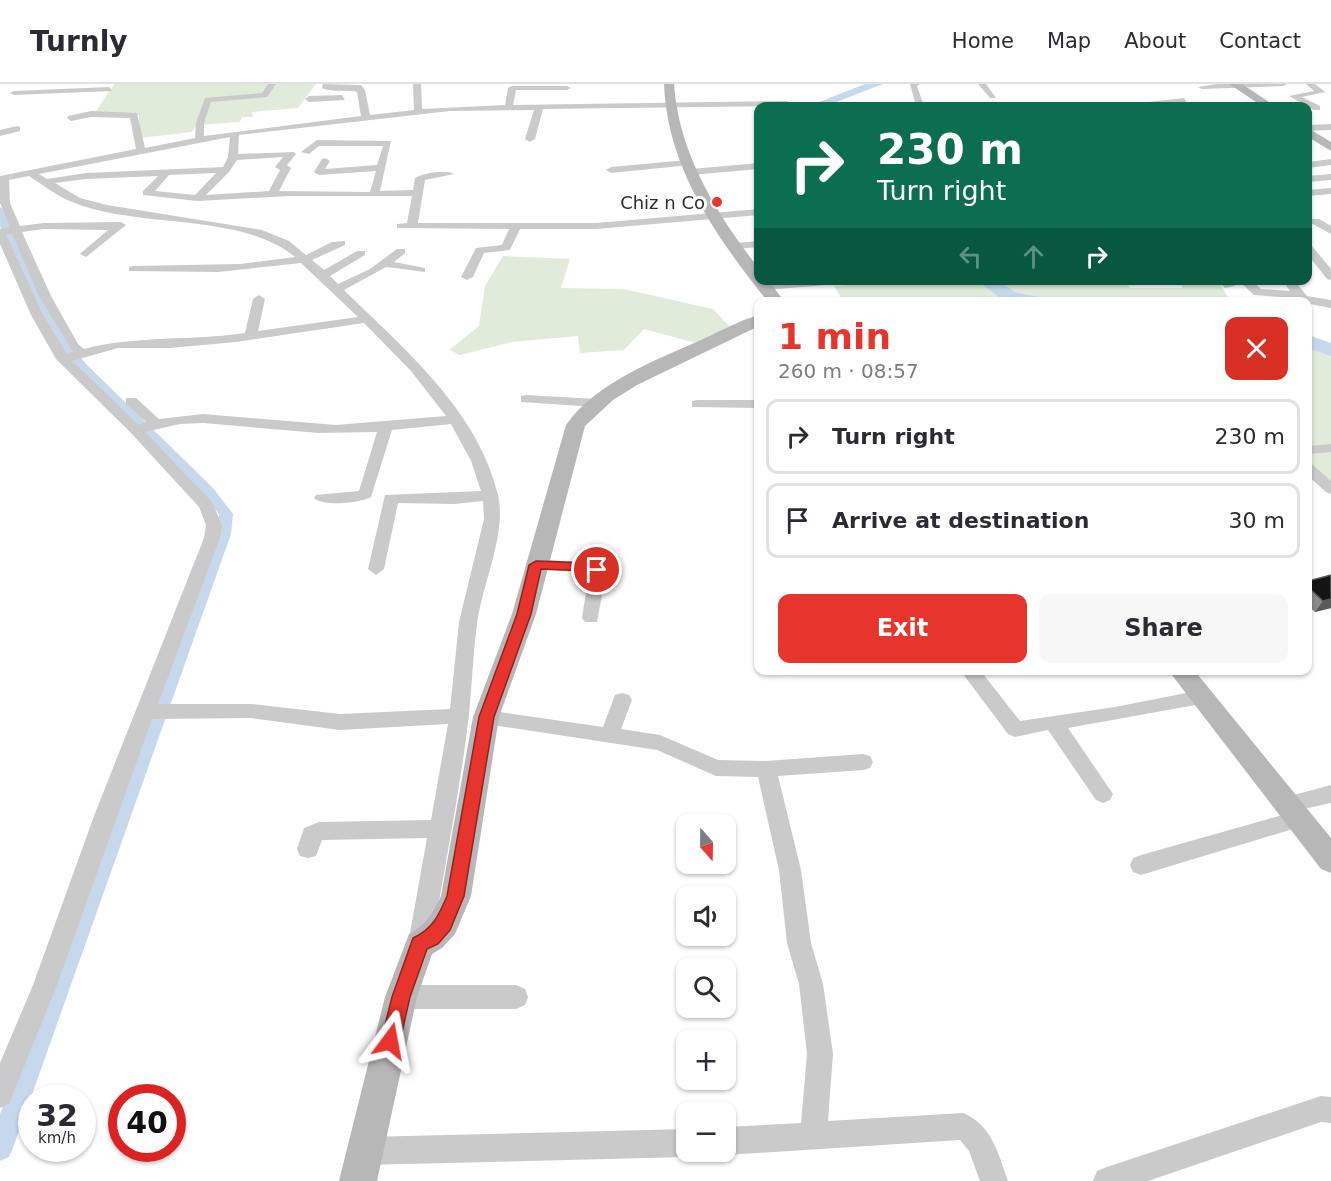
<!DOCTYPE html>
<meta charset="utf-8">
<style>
body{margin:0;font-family:"DejaVu Sans",sans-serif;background:#f7f7f7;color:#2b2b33;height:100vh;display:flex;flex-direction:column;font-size:22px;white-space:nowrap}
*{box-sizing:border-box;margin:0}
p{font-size:20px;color:#7c7c81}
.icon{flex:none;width:33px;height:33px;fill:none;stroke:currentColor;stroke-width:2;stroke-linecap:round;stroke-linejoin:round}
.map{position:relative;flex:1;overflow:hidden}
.details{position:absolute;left:754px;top:213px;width:558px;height:378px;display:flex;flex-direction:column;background:#fff;border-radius:12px;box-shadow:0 2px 4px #0004}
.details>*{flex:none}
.hud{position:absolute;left:754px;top:18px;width:558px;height:183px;border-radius:12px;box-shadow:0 2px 4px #0004;background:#0b6e4f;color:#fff;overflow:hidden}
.needle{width:39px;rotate:160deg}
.buttons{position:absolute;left:676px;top:730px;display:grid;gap:12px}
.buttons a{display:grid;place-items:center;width:60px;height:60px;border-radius:12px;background:#fff;box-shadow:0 2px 4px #0004;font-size:30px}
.speed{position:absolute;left:18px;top:1000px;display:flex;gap:12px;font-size:30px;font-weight:700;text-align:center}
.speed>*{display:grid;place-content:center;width:78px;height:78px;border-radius:50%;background:#fff;box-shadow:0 2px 4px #0004;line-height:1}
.speed small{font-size:15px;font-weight:400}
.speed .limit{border:9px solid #d22;background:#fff;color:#111}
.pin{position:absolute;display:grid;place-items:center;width:51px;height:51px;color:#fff;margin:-26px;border:3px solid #fff;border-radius:50%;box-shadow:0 2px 6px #0007}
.me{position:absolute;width:66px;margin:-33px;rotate:13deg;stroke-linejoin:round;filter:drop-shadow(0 0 4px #0008)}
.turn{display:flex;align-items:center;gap:21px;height:126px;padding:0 24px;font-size:27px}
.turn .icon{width:78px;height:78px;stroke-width:2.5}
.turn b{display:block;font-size:42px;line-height:51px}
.lanes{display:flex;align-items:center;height:57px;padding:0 24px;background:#0003;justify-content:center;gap:30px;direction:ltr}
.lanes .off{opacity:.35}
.round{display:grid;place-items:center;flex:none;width:63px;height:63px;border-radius:12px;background:#f7f7f7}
.summary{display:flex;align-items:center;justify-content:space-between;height:102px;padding:0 24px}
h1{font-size:36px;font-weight:700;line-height:45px;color:#e7352d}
.button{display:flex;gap:12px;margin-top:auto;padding:12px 24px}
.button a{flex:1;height:69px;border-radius:12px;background:#e7352d;color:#fff;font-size:24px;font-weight:700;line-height:69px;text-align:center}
.button a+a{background:#f7f7f7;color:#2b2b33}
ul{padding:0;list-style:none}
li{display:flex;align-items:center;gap:18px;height:75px;margin:0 12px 9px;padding:0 12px;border:3px solid #e1e1e2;border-radius:12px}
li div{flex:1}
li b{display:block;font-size:22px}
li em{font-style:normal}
header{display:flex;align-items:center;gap:36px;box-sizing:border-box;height:84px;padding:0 30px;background:#fff;border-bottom:2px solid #e1e1e2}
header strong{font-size:28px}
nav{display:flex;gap:33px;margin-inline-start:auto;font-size:21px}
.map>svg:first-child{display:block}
.green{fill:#e1ebda}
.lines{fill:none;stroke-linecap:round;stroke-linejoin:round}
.canal{fill:#c6d8eb;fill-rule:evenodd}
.river{fill:#c6d8eb;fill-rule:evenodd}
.street{fill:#cacaca;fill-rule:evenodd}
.secondary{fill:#b7b7b7;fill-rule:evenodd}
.wall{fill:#8a8a8a}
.shaded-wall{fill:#5a5a5a}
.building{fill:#141414;stroke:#5a5a5a;stroke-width:1.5}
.route{fill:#e7352d;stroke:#96221d;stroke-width:1.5}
.poi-dot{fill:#e7352d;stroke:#fff;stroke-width:2}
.labels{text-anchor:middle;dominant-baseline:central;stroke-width:6;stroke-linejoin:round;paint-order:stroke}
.far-poi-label{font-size:18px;fill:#2d2d2d;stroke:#fff;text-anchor:end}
</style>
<header>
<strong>Turnly</strong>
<nav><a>Home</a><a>Map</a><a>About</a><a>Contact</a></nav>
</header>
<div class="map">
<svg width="1331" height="1097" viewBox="0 0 1331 1097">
<rect width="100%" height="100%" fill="#fff"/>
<g class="green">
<polygon points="114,0 316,0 298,24 252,28 253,33 242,33 240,38 197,41 192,48 139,54 139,31 93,32"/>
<polygon points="503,172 570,175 561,204 624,205 713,225 732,245 703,261 644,245 624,266 580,269 578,252 512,258 460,271 449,266 479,242 485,202"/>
<polygon points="919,196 1124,196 1130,204 1182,204 1182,197 1218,196 1230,217 844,218 834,202"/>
<polygon points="1308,256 1331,266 1331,401 1308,383 1308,369 1318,368 1308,360"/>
</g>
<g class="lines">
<path class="canal" d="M0,123L5,126C23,181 49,236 86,280L213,404L233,430L231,450L13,1064L9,1073L0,1077V1030L217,450L219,430L203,410L78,286L59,262L34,221L5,158L0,142Z"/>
<g class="river">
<polygon points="865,0 883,0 826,22 809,22"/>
<polygon points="976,196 997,196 1015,208 1041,214 1044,218 1003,216"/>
<polygon points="1308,251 1331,259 1331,272 1308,264"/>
</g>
<g class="street">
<path d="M268,0H276L267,13L211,18L204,39V52L361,32L357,8C347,5 332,9 322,4L323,0L361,1L365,6L370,31L414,26L413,0H421L422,25L505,21L508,4L512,2H567L571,4L567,6H516L513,21L787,17L791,20L787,22L543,25L535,55L530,58L525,55L534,26L450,27L239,51L238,70L294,68L296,70L287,81L291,84L279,107L370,108L376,87L319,91L314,88L322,75L325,74L330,77L325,85L377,81L383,62H319L309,70L301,68L317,56L391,57L380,107L413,106L415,94C423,89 446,85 454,90L425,96L418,139H596L759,125V131L596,145H520L510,166L484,169L473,193L467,196L461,193L476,164L502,161L509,145L397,144V140L407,139L412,112H290L198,117L143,111V107L158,92L86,95L55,99L80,114L107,121L262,146L289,157L306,171L332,158L345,157V161L312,176L324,186L357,167H365V171L330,192L338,200L370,185L397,165H405V169L394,178L425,184V188L386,183L344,206C403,264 478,326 498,411C507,450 482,500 477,540C473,570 472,601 469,631C460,708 444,784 432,860L428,868L420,871L412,868L408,860L427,754L322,756L316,772L308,774L300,772L297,765L304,744L319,738L431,736L448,640L340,646L251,634L152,635L57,901L9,1020L0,1024V979L33,901L94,732L204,454L206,441L199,423L131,349L56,275L31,231L0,160V145L10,143L0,119V92L136,65L130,34L91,33L71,37L67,34L68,32L91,27L137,29L145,64L195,54L196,39L205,14L262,9ZM230,53L228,73L223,83L86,89L47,95L39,90ZM283,73L275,83L280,86L269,107L206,111L229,88L237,76ZM216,89L195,111L155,107L169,91ZM29,92C43,101 57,112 72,118C136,145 242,128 295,173L240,180L133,182L129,183V187L218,188L301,179L358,233L258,247L265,215L259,211L253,215L245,249C192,257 137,251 84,265L78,260L51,212L22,148L44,145L108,146L82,168L80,170L86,173L126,141L121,138L44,139L20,142L10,119L9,96ZM6,150H12L39,212L73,268L67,270L43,231ZM364,239L411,287L446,332L336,341L203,330L159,335L136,314H126V320L146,338L139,341L72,277L118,264H170L236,258ZM203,339L319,349L377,348L359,407L316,411L314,414C322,423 361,419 371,413L392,346L451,340L471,377L481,407L385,411L368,485L376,491L384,485L398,419L454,420L483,417L484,435L459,538L450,625L340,630L251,620H158L220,454L222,441L212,418L145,348L180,340Z"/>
<polygon points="910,0 920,0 917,2 924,22 916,22"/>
<polygon points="978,0 986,0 996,14 990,14"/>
<polygon points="1217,0 1287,0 1283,2 1202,5 1198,3"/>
<polygon points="1306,0 1315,0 1325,8 1302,13 1320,22 1320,26 1314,26 1289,12 1314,7"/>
<polygon points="109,3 112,7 14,11 10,9 14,7"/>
<polygon points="342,11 345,16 309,18 305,15 309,12"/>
<polygon points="1184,14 1187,19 1144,22 1140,19"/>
<polygon points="1041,19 1045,22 1036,22 1037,20"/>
<polygon points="1080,19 1100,22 1076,22"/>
<polygon points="1331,40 1331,46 1308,47 1308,41"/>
<polygon points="17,42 20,43 20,47 0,52 0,46"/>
<polygon points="1331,75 1331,81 1308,84 1308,78"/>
<polygon points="687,76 690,77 690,81 611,89 606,86 611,83"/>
<polygon points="759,79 759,85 691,91 686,88 691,85"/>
<polygon points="1331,90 1331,96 1308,98 1308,92"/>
<polygon points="1331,104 1331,110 1308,112 1308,106"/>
<polygon points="1311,135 1319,135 1331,142 1331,150 1311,139"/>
<polygon points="759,157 759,163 735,165 729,162 735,159"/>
<polygon points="1308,161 1312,162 1331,185 1331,196 1327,195 1308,171"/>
<polygon points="793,196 857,196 852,199 764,206 758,202 764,198"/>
<polygon points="1217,196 1230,196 1235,202 1225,204"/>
<polygon points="1238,196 1251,196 1261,205 1290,207 1282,196 1294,196 1307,212 1331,216 1331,224 1299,218 1296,214 1254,211"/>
<polygon points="526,311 597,315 604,319 597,323 521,318 521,312"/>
<polygon points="697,316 759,316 759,324 692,323 692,317"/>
<polygon points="1331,360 1331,368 1308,370 1308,362"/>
<polygon points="1308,379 1313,381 1331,397 1331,410 1326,408 1308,392"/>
<polygon points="536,475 602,480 606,489 597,538 585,538 582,534 589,489 530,485 528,481"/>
<polygon points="960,586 980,586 1020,637 1115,623 1201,606 1208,608 1211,613 1208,618 1201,620 1068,644 1113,710 1110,716 1103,719 1096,716 1048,646 1015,653 1008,650"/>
<path d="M622,609L629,611L632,616L621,645L660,651L718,676L766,677L863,670L870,672L873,678L870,684L863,686L778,692L801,786L811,859L823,900L833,970L828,1037L963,1029C992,1041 998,1069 1008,1097H980L969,1067L960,1056L726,1071L720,1068H726V1043L801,1039L807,970L799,900L787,859L779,786L758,693L716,692L657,666L486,640L479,638L476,633L479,628L486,626L603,643L615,611Z"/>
<polygon points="1331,701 1331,719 1299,726 1306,729 1309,735 1306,741 1141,791 1133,788 1130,781 1133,774 1141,771 1286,730 1279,727 1275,721 1279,715"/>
<polygon points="401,901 516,901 525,905 528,913 525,921 516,925 401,925 392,921 389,913 392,905"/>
<polygon points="1321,1012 1331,1013 1331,1039 1321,1038 1148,1097 1093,1097 1097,1087 1107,1083"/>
<polygon points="687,1045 687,1068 697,1068 687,1073 365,1081 355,1077 351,1067 355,1057 365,1053"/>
</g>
<g class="secondary">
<path d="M664,0H674C679,71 717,130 759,185V196H768L785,218H768C717,154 667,84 664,0Z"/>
<polygon points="1229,0 1242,0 1275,22 1262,22"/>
<polygon points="1308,44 1331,58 1331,67 1308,53"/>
<path d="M759,231V242L637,301L613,316L585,342L536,530L499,633L471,812L455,850L442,864L432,870L417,913L377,1097H339L385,913L409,850C426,841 433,829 441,812L473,633L512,530L566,341C596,298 657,276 703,255C721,247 740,236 759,231Z"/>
<polygon points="1168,586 1194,586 1331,754 1331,789 1321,785"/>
</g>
</g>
<polygon class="wall" points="1308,497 1331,524 1315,528 1308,522"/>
<polygon class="shaded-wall" points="1331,515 1331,524 1315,528 1323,517"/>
<polygon class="building" points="1331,491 1331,515 1323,517 1308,503 1308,497"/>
<path class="route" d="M536,477L593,479L604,486L597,490L590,487L541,485L531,530L494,633L464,812L450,846L438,860L427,865L410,913L400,957L397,964L390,967L384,964L381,957L392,913L413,854C433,845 439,831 447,812L479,633L517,530L529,481Z"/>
<circle class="poi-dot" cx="717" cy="118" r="6"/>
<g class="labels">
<g class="far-poi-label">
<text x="705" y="118">Chiz n Co</text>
</g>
</g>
</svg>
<div class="buttons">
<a><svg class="needle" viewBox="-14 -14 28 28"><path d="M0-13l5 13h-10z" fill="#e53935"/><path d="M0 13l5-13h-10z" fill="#7c7c81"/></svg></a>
<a><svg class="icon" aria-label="sound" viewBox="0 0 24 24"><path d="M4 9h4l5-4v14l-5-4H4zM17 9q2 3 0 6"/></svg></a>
<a><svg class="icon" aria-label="search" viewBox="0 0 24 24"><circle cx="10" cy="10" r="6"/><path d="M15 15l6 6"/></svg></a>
<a>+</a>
<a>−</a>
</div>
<div class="speed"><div>32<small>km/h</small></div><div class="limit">40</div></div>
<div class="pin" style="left:597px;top:486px;background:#d93025"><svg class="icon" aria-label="arrive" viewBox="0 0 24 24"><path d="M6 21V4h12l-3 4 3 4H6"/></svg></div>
<svg class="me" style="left:390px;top:957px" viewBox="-20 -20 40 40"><path d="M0-17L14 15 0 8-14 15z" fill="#e7352d" stroke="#fff" stroke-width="4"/></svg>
<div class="hud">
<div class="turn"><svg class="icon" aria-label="right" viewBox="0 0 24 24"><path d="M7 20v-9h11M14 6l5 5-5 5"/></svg><div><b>230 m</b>Turn right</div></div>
<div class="lanes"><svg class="icon off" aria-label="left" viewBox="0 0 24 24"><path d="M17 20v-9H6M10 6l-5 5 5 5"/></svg><svg class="icon off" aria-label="ahead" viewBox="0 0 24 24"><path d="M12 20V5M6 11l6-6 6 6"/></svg><svg class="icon" aria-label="right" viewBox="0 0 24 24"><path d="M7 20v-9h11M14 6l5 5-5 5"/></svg></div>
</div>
<section class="details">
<div class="summary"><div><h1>1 min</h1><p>260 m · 08:57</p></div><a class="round" style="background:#d93025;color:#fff"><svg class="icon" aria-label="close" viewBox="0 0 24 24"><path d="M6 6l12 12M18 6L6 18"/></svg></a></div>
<ul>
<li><svg class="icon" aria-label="right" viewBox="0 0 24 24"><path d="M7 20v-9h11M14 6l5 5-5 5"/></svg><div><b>Turn right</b></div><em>230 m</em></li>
<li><svg class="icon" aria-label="arrive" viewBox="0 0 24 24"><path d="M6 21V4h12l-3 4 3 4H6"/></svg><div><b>Arrive at destination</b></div><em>30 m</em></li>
</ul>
<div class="button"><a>Exit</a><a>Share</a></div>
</section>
</div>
